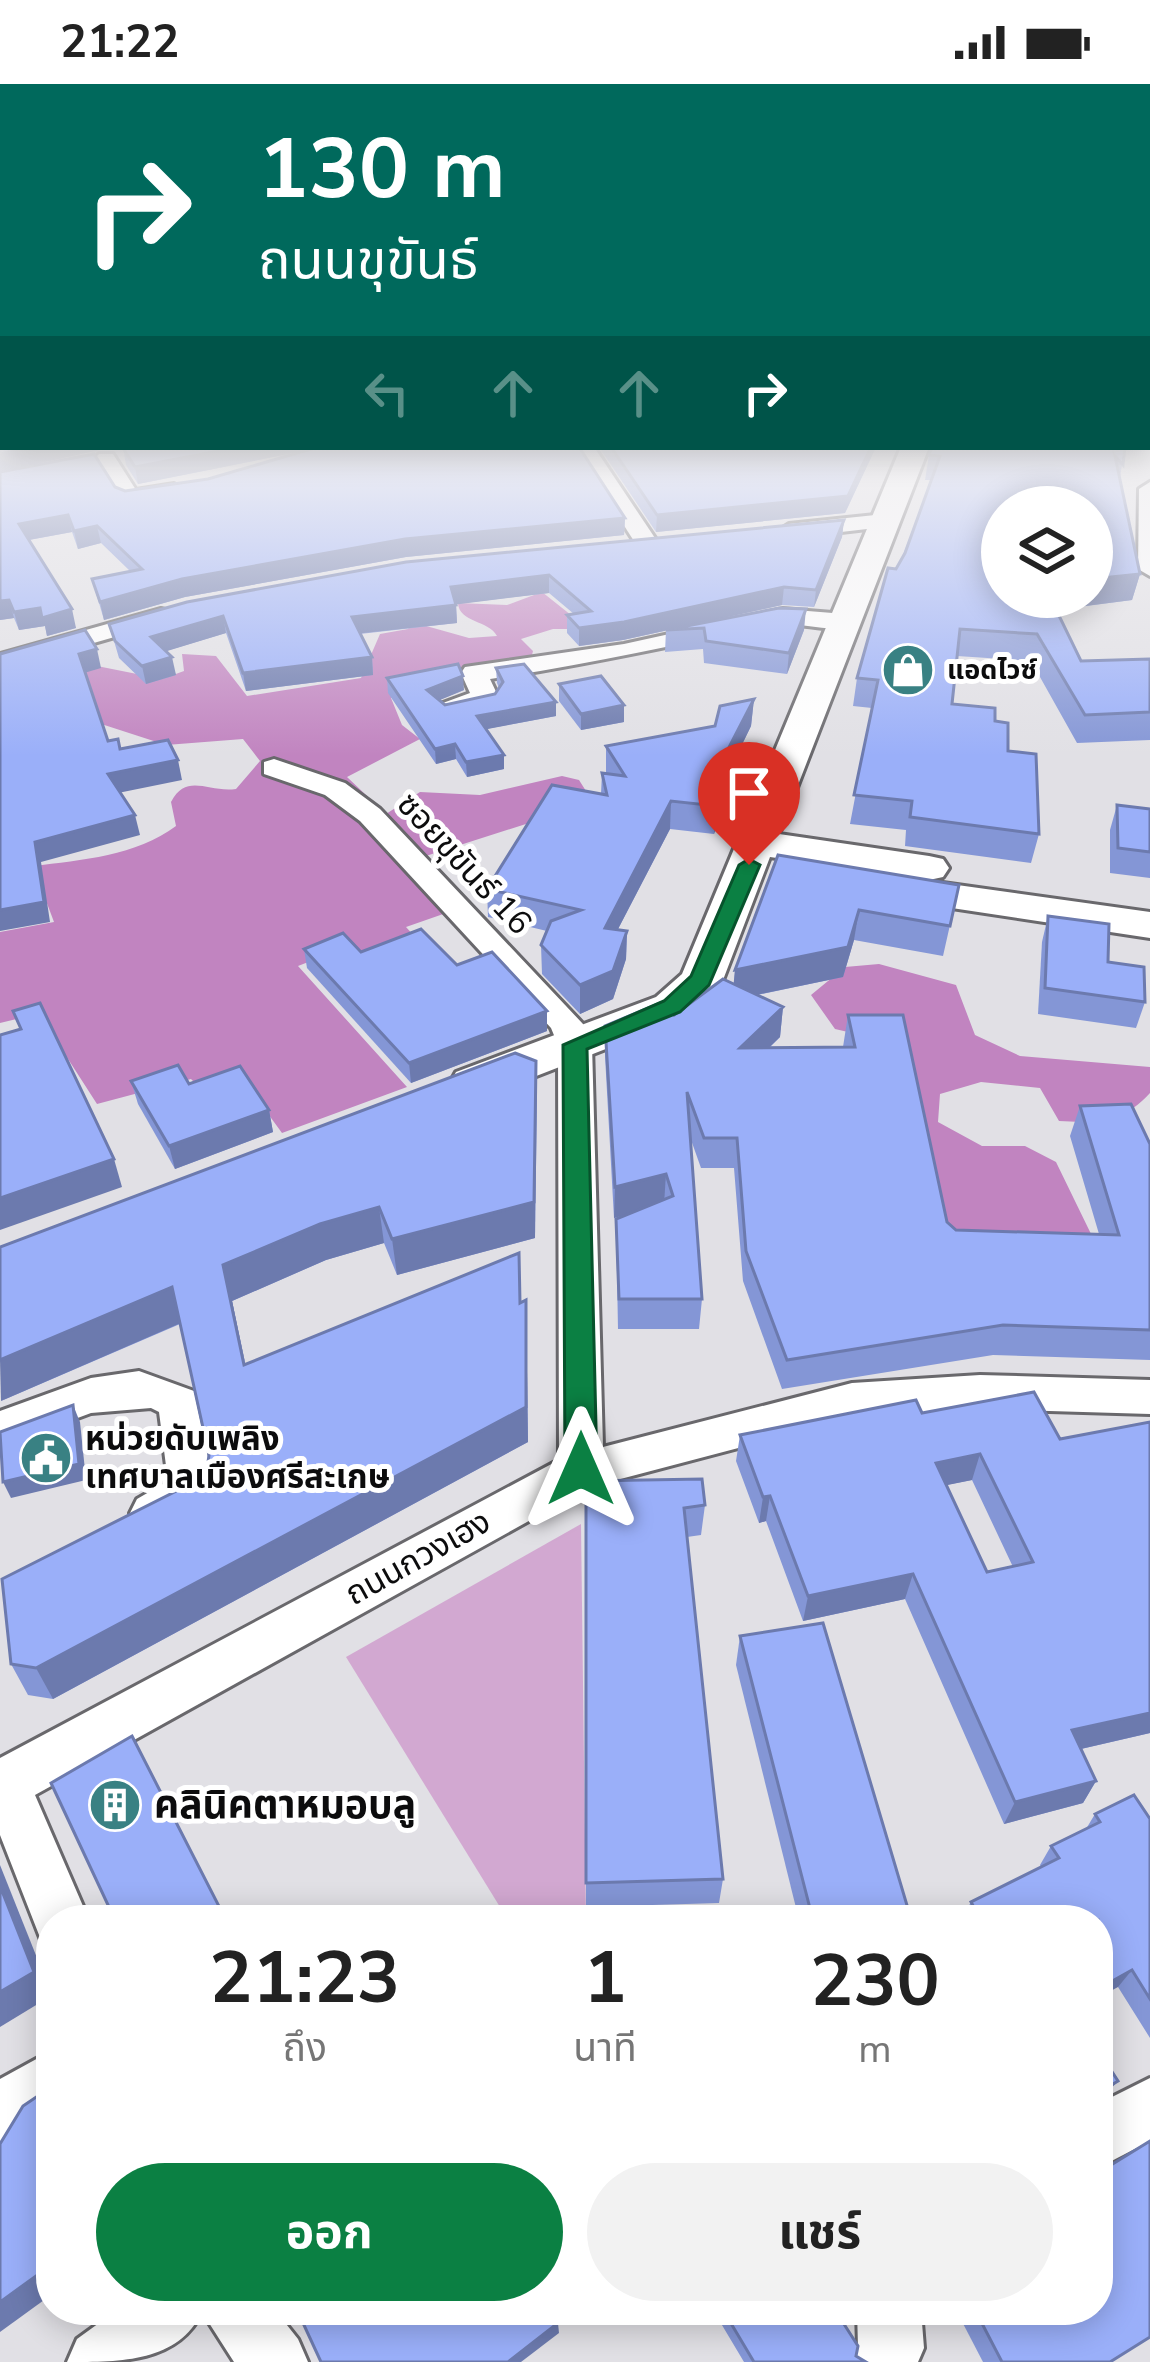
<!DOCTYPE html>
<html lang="th">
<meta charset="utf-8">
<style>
body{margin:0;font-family:"Nunito Sans","Noto Sans Thai",sans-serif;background:#f2f2f2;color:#222;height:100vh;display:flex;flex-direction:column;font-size:45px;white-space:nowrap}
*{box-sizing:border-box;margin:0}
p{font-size:39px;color:#767676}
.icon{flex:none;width:66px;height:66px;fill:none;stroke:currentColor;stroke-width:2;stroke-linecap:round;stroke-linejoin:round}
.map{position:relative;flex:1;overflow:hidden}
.details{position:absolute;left:36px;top:1821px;width:1077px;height:420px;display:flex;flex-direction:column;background:#fff;border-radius:48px;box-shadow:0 6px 30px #0003}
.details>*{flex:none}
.top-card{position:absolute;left:0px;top:0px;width:1152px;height:366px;box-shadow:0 6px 30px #0003;background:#00695c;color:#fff;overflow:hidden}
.buttons{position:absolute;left:981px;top:402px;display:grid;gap:24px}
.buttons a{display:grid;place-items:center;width:132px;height:132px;border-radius:50%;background:#fff;box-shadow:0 6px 30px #0003;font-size:60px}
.pin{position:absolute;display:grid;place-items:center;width:102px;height:102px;color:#fff;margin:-123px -51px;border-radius:50% 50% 50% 0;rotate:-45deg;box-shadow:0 0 12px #0007}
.pin .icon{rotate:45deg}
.me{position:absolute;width:132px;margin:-66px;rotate:0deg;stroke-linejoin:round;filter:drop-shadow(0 0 9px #0008)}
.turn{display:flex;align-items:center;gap:42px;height:252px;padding:0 60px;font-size:54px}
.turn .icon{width:156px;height:156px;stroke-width:2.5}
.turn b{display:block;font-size:84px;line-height:102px}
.lanes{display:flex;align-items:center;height:114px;padding:0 60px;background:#0003;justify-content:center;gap:60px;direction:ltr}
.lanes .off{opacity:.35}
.eta{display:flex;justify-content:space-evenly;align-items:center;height:204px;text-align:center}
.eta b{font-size:72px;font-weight:700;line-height:84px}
.action{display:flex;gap:24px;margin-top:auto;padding:24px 60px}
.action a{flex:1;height:138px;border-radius:72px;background:#0b8043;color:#fff;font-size:48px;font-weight:700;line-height:138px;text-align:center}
.action a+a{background:#f2f2f2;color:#222}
.status{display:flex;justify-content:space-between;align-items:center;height:84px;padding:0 60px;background:#fff;direction:ltr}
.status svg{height:33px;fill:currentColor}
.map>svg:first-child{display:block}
.green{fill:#d2a8d1}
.forest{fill:#c184c0}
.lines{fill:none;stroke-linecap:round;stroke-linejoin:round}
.minor-casing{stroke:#69686c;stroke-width:6}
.major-casing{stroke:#69686c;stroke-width:6}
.minor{fill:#fff;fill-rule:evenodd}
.major{fill:#fff;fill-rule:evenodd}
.wall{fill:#8496d6;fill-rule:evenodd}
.shaded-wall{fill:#6c7aae}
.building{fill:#9aaff9;stroke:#6c7aae;stroke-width:3;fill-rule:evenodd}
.route{fill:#0b8043;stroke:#07532c;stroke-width:3}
.labels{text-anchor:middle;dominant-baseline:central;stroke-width:10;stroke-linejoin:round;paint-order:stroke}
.far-poi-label{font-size:27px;font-weight:bold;fill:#0c0c0d;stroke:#fff;text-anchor:start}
.street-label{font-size:33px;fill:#0c0c0d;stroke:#fff}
.poi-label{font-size:33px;font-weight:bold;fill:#0c0c0d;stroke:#fff;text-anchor:start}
.near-poi-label{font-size:39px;font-weight:bold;fill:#0c0c0d;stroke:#fff;text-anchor:start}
</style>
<div class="status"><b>21:22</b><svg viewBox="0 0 49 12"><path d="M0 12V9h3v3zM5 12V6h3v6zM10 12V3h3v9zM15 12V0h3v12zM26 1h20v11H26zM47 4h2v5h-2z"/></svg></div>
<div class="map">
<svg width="1150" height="2278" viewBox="0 0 1150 2278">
<rect width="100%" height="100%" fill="#e1e0e5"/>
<polygon class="green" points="581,1440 586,1836 508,1836 346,1573"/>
<g class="forest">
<path d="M542,508L576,535L599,545H553L521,555L533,567L531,575C482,580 432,584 391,614L402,641L420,655L347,693L386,730L420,708L480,711L562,692L579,696L605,737L554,731L404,779L449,828L406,843L424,863L374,883L350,862L298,882L407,1003L282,1049L245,998L200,1004L191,995L97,1020L50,947L29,932L0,939V848L54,838L33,782C82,776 136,772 176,742L171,718C187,688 208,709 236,705L260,677L243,655L166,661L92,637L67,596L97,582L162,595L184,587L182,570L216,572L247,612L361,594L380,550L408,545L412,538L469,554L497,552C489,536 459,539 458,519L507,521Z"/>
<path d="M879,880L956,901L975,951L1020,972L1150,983V1009C1123,1039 1097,1039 1059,1037L1040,1004L981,998L940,1010L938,1038L982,1062H1025L1056,1078L1092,1152L960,1230L887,957L835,945L811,911L845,883Z"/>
</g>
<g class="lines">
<g class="minor-casing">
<g id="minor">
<polygon points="574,363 594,363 659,460 655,465 639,465"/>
<polygon points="99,370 113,370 136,406 174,400 185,407 174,414 122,418 95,374"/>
<polygon points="1150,398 1150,492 1138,485 1139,405"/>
<polygon points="885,430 896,437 893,442 789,454 778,447 789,440"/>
<polygon points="161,525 170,527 170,537 0,586 0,570"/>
<path d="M783,525L845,530L857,537C839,554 801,536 776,541C680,559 587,581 490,595L499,614L495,620L445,631L432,623L470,609L461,589L465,583L624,560Z"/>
<polygon points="274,675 345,699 380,725 583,940 592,961 603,1363 852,1299 980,1291 1150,1296 1150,1330 980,1325 852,1334 590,1403 35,1711 89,1836 51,1836 51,1860 41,1856 0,1751 0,1674 559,1376 558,961 551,944 360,737 325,711 264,690 264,678"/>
<polygon points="139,1287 194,1307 215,1406 208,1420 153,1449 137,1443 130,1429 137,1415 168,1397 159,1328 151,1324 91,1329 0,1363 0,1327 91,1294"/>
<polygon points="51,1967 51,2032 0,2060 0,1995"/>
<polygon points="1150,1994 1150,2057 1098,2084 1098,2020"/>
<path d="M117,2226H275L298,2255L308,2278H234L202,2228C178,2278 122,2278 67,2278L77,2255Z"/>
<polygon points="857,2226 921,2226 924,2264 918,2278 852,2278 858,2263"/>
</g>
</g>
<g class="major-casing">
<g id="major">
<polygon points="901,363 929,363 779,750 929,772 943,775 949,784 943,793 929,796 770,773 723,896 688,933 490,1010 473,1015 456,1010 450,999 456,988 656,913 682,890"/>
<polygon points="886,791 1150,828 1150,854 872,812 866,803 872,794"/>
</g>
</g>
<use href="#minor" class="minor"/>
<use href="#major" class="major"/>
</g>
<g class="wall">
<polygon points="0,353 113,363 2,387 115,403 125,407 208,395 303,367 138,400 126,381 123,364 579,363 625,434 624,451 406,473 185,513 104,536 92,495 130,487 101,459 78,465 72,448 29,456 76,544 47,552 45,542 19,546 14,534 0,536"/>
<polygon points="599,363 876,363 845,429 656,448"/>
<polygon points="1125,363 1120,393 1140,490 1132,516 1056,526 1081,577 1150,575 1150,656 1077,659 1031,577 957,572 952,620 995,637 1008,667 1039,750 1031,779 905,762 906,746 850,740 872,624 853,622 857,594 931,396 925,396 929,371"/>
<polygon points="844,436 842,453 814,523 782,521 623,556 579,562 567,549 567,531 574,530 549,509 456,520 457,539 360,550 372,573 373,591 246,607 226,549 166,567 176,591 146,600 119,574 109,540"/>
<polygon points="779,524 804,546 787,590 704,579 703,565 665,568 666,546"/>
<polygon points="496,584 556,618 556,632 486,645 504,685 467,693 456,675 436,680 388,609 387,594 464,606 439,616 445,621 495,610 499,604 497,599"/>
<polygon points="559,600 624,638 581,646 559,617"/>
<polygon points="754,615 751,642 733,679 731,705 714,750 670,745 618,845 627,847 626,875 613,915 580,930 542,890 541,861 547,847 488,833 487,805 601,710 602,689 606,689 606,662 715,642"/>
<polygon points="1117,721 1150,725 1150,794 1110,789 1110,746"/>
<polygon points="778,771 959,801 943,872 854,856 843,893 757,911 783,923 780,953 769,964 843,963 848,931 947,1138 956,1146 1099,1150 1070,1052 1080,1022 1150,1060 1150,1276 993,1271 782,1305 743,1197 734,1084 701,1084 690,1053 702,1215 699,1245 618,1245 616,1135 631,1129 614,1134 605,972 605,942 674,931 734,900 735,886"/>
<polygon points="1048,832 1108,878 1145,918 1136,944 1038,930 1042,858"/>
<polygon points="304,865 361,868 457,881 547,947 411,999 307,884"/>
<polygon points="131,997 189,1000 269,1026 273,1048 175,1085 138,1020"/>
<polygon points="537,1013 535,1154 397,1191 384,1159 326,1176 232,1217 245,1280 526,1216 528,1358 53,1615 28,1611 11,1580 206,1392 209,1371 180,1240 1,1317"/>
<path d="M922,1329L1060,1355L1150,1338V1649L1081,1665L1096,1697L1083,1719L1004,1740L905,1515L803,1537L766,1437L759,1439L736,1377L740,1351ZM972,1396L1013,1483L987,1488L946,1401Z"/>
<polygon points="586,1397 705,1421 701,1451 687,1453 723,1795 719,1819 586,1823"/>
<polygon points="740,1552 909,1828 905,1836 799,1836 736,1581"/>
<polygon points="1095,1730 1150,1735 1150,1954 1118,1903 1098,1836 961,1836 971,1818 1041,1783 1040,1781 1051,1762 1086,1745"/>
<polygon points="713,2226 835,2226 856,2272 866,2278 744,2278"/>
<polygon points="959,2226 1098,2226 1110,2278 983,2278 957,2228"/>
</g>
<g class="shaded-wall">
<polygon points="34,363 113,363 0,388 0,370"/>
<polygon points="239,363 323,363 138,400 135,383"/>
<polygon points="871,363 876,363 845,429 656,448 657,431"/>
<polygon points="68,431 72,448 23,457 19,440"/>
<polygon points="625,434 624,451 406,473 185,513 104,536 100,518 182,495 405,455"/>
<polygon points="844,436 842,453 814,523 816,506"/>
<polygon points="97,442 101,459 78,465 74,447"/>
<polygon points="1140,490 1132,516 1038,528 1041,513 1092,513 1092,495"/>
<polygon points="549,491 549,509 452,521 451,503"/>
<polygon points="784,503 782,521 623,556 579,562 579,544"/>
<polygon points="9,516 14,534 0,536 0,517"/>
<polygon points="456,521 457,539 354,550 352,533"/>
<polygon points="40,524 72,525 76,544 47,552 45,542 19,546 14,528"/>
<polygon points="806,525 804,546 787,590 789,569"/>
<polygon points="223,532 226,549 154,571 151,553"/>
<polygon points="97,565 101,584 84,589 79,570"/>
<polygon points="172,573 176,591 146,600 142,582"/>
<polygon points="372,573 373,591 246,607 243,589"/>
<polygon points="463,592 464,606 428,621 427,606"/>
<polygon points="754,615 751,642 733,679 731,705 714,750 723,675"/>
<polygon points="556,618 556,632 477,647 477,632"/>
<polygon points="624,621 624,638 581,646 581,630"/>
<polygon points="455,660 456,675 436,680 435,665"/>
<polygon points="504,671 504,685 467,693 466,678"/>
<polygon points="178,676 182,696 113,710 108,690"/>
<polygon points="671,717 670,745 604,872 605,844"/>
<polygon points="135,731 140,751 41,778 50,838 0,847 0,826 35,758"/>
<polygon points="859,826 854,856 843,893 732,916 735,886"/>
<polygon points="627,847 626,875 613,915 580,930 580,901"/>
<polygon points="783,923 780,953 737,994 740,964"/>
<polygon points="547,927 547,947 411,999 409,979"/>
<polygon points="536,977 535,1154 397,1191 392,1155"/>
<polygon points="269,1026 273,1048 175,1085 169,1062"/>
<polygon points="114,1075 122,1103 0,1146 0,1114"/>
<polygon points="666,1090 664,1120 614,1134 615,1103"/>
<polygon points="379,1123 384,1159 326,1176 232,1217 253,1316 223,1181 320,1140"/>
<polygon points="172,1203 183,1238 1,1317 0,1276"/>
<polygon points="526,1216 528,1358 53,1615 36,1584"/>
<polygon points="73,1321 80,1338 86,1396 11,1414 3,1398"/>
<polygon points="980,1370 972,1396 928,1405 936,1379"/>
<polygon points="770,1412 766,1437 759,1439 763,1413"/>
<polygon points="913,1490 905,1515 803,1537 808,1512"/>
<polygon points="1150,1629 1150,1649 1059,1670 1072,1646"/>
<polygon points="1096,1697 1083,1719 1004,1740 1015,1718"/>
<polygon points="0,1781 51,1909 51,1912 0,1943"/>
<polygon points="1132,1886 1118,1903 1098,1914 1098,1905"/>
<polygon points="1118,1997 1104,2012 1098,2016 1098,2009"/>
<polygon points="43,2187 51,2193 51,2211 0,2248 0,2218"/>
<polygon points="558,2239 559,2249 521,2278 508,2278"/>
</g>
<g class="building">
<polygon points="0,353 3,353 3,363 34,363 0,370"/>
<polygon points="126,363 239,363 135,383 123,364"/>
<polygon points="318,363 579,363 625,434 405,455 182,495 100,518 92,495 142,485 97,442 74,447 68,431 19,440 72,525 42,534 40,524 14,528 9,516 0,517 0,388 94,370 115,403 125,407 208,395"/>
<polygon points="611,363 871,363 848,412 657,431"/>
<polygon points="932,363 1125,363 1123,381 1115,372 1140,490 1092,495 1092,423 1002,423 1002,513 1050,513 1081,577 1150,575 1150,628 1085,631 1037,550 960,545 952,620 995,624 995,637 1008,639 1008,667 1036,670 1039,750 910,733 912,717 854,711 878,596 857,594 888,484 896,485 905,469 940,372 929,371"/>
<polygon points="844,436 816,506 784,503 624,538 579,544 567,531 591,527 549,491 451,503 456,521 352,533 372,573 243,589 223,532 151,553 172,573 142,582 115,557 109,540 187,518 406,478"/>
<polygon points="779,524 806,525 789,569 706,557 704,544 666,546"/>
<polygon points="85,546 97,565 79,570 108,657 118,655 120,665 168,656 178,676 108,690 135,731 35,758 44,818 0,826 0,570"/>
<polygon points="458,580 463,592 427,606 445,621 495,610 503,598 496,584 524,580 556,618 477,632 504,671 466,678 455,660 435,665 387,594"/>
<polygon points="601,592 624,621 581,630 559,600"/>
<polygon points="754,615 723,675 733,677 716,722 671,717 605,844 627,847 613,887 580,901 541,861 551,837 581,826 487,805 552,701 607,711 602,689 625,692 606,662 715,642 720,622"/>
<polygon points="1117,721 1150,725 1150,768 1118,764"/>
<polygon points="778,771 959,801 950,842 859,826 848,863 735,886"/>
<polygon points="1048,832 1109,840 1108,878 1144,883 1145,918 1045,904"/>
<polygon points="421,845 457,881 492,868 547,927 409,979 304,865 343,849 361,868"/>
<polygon points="723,895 783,923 740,964 855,963 848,931 903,931 947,1138 956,1146 1119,1151 1080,1022 1131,1020 1150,1060 1150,1246 1003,1241 787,1276 746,1167 737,1054 704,1054 687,1008 702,1215 619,1215 616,1135 673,1112 666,1090 615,1103 605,942 660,919 674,931"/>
<polygon points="40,919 114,1075 0,1114 0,951 21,945 13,927"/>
<polygon points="515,969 536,977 534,1118 392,1155 379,1123 320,1140 223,1181 244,1281 519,1169 520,1219 526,1216 526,1323 36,1584 11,1580 2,1495 206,1392 209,1371 172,1203 0,1276 0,1163"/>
<polygon points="178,981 189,1000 240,982 269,1026 169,1062 131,997"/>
<path d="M1034,1308L1060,1355L1150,1338V1629L1072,1646L1096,1697L1015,1718L913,1490L808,1512L770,1412L763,1413L740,1351L916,1316L922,1329ZM980,1370L1033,1478L987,1488L936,1379Z"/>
<polygon points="73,1321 79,1380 3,1398 0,1348"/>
<polygon points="702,1395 705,1421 684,1424 723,1795 586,1799 586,1397"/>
<polygon points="823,1539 909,1828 857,1836 813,1836 740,1552"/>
<polygon points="132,1652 226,1836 115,1836 51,1699"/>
<polygon points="1134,1711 1150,1735 1150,1915 1132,1886 1098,1905 1098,1836 981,1836 971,1818 1059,1774 1051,1762 1100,1738 1095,1730"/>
<polygon points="0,1802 34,1888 0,1908"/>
<polygon points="1098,1966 1118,1997 1098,2009"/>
<polygon points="51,2003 51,2187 43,2187 0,2218 0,2060 23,2022"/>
<polygon points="1150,2057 1150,2253 1110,2278 1002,2278 975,2226 1098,2226 1098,2089"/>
<polygon points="297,2226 552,2226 558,2239 508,2278 321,2278"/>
<polygon points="723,2226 835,2226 858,2262 856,2272 866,2278 754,2278"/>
</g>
<linearGradient id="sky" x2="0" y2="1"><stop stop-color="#6da4db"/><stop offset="0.53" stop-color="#f2f1f3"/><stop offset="1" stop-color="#f2f1f3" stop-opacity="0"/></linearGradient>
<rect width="1150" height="672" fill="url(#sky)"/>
<polygon class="route" points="749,775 760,781 709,901 680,928 587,965 597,1385 581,1399 565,1385 563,961 664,917 691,892 739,781"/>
<defs>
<g id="shop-disc" transform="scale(2.7)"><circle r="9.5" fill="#398183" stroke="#fff"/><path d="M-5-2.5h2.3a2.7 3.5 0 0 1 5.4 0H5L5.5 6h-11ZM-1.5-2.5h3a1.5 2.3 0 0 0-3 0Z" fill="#fff"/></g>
<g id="civic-disc" transform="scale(2.7)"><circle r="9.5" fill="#398183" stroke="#fff"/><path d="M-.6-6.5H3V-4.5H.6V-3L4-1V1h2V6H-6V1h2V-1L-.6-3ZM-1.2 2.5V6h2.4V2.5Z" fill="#fff"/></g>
<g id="building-disc" transform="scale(2.7)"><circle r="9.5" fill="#398183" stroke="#fff"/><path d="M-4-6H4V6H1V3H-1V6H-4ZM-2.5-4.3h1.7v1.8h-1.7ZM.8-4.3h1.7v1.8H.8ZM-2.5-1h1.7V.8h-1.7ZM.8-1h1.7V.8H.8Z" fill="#fff"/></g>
</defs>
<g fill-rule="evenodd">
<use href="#shop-disc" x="908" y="586"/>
<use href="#civic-disc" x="46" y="1374"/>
<use href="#building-disc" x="115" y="1721"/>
</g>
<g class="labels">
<g class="far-poi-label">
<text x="947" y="586">แอดไวซ์</text>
</g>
<g class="street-label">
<text transform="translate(464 780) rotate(47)">ซอยขุขันธ์ 16</text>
<text transform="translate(418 1474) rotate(-29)">ถนนกวงเฮง</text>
</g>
<g class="poi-label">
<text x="85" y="1355">หน่วยดับเพลิง<tspan x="85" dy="38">เทศบาลเมืองศรีสะเกษ</tspan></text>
</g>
<g class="near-poi-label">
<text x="154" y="1721">คลินิคตาหมอบลู</text>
</g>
</g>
</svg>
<div class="buttons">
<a><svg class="icon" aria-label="layers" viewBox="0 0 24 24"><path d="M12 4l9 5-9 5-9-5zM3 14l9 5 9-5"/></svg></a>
</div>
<div class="pin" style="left:749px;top:781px;background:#d93025"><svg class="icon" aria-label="arrive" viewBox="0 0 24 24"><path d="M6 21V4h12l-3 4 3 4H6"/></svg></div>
<svg class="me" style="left:581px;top:1385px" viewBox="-20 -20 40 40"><path d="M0-17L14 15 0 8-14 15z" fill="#0b8043" stroke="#fff" stroke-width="4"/></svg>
<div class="top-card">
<div class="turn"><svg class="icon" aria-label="right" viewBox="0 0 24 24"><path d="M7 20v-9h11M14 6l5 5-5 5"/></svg><div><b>130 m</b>ถนนขุขันธ์</div></div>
<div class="lanes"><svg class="icon off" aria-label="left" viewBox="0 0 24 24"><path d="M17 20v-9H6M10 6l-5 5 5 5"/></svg><svg class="icon off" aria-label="ahead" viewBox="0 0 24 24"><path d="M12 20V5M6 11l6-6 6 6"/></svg><svg class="icon off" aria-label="ahead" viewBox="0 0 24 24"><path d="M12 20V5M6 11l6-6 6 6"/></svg><svg class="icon" aria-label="right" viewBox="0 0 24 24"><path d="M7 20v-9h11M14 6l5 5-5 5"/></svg></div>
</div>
<section class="details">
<div class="eta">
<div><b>21:23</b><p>ถึง</p></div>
<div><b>1</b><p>นาที</p></div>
<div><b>230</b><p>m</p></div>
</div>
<div class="action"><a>ออก</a><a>แชร์</a></div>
</section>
</div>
